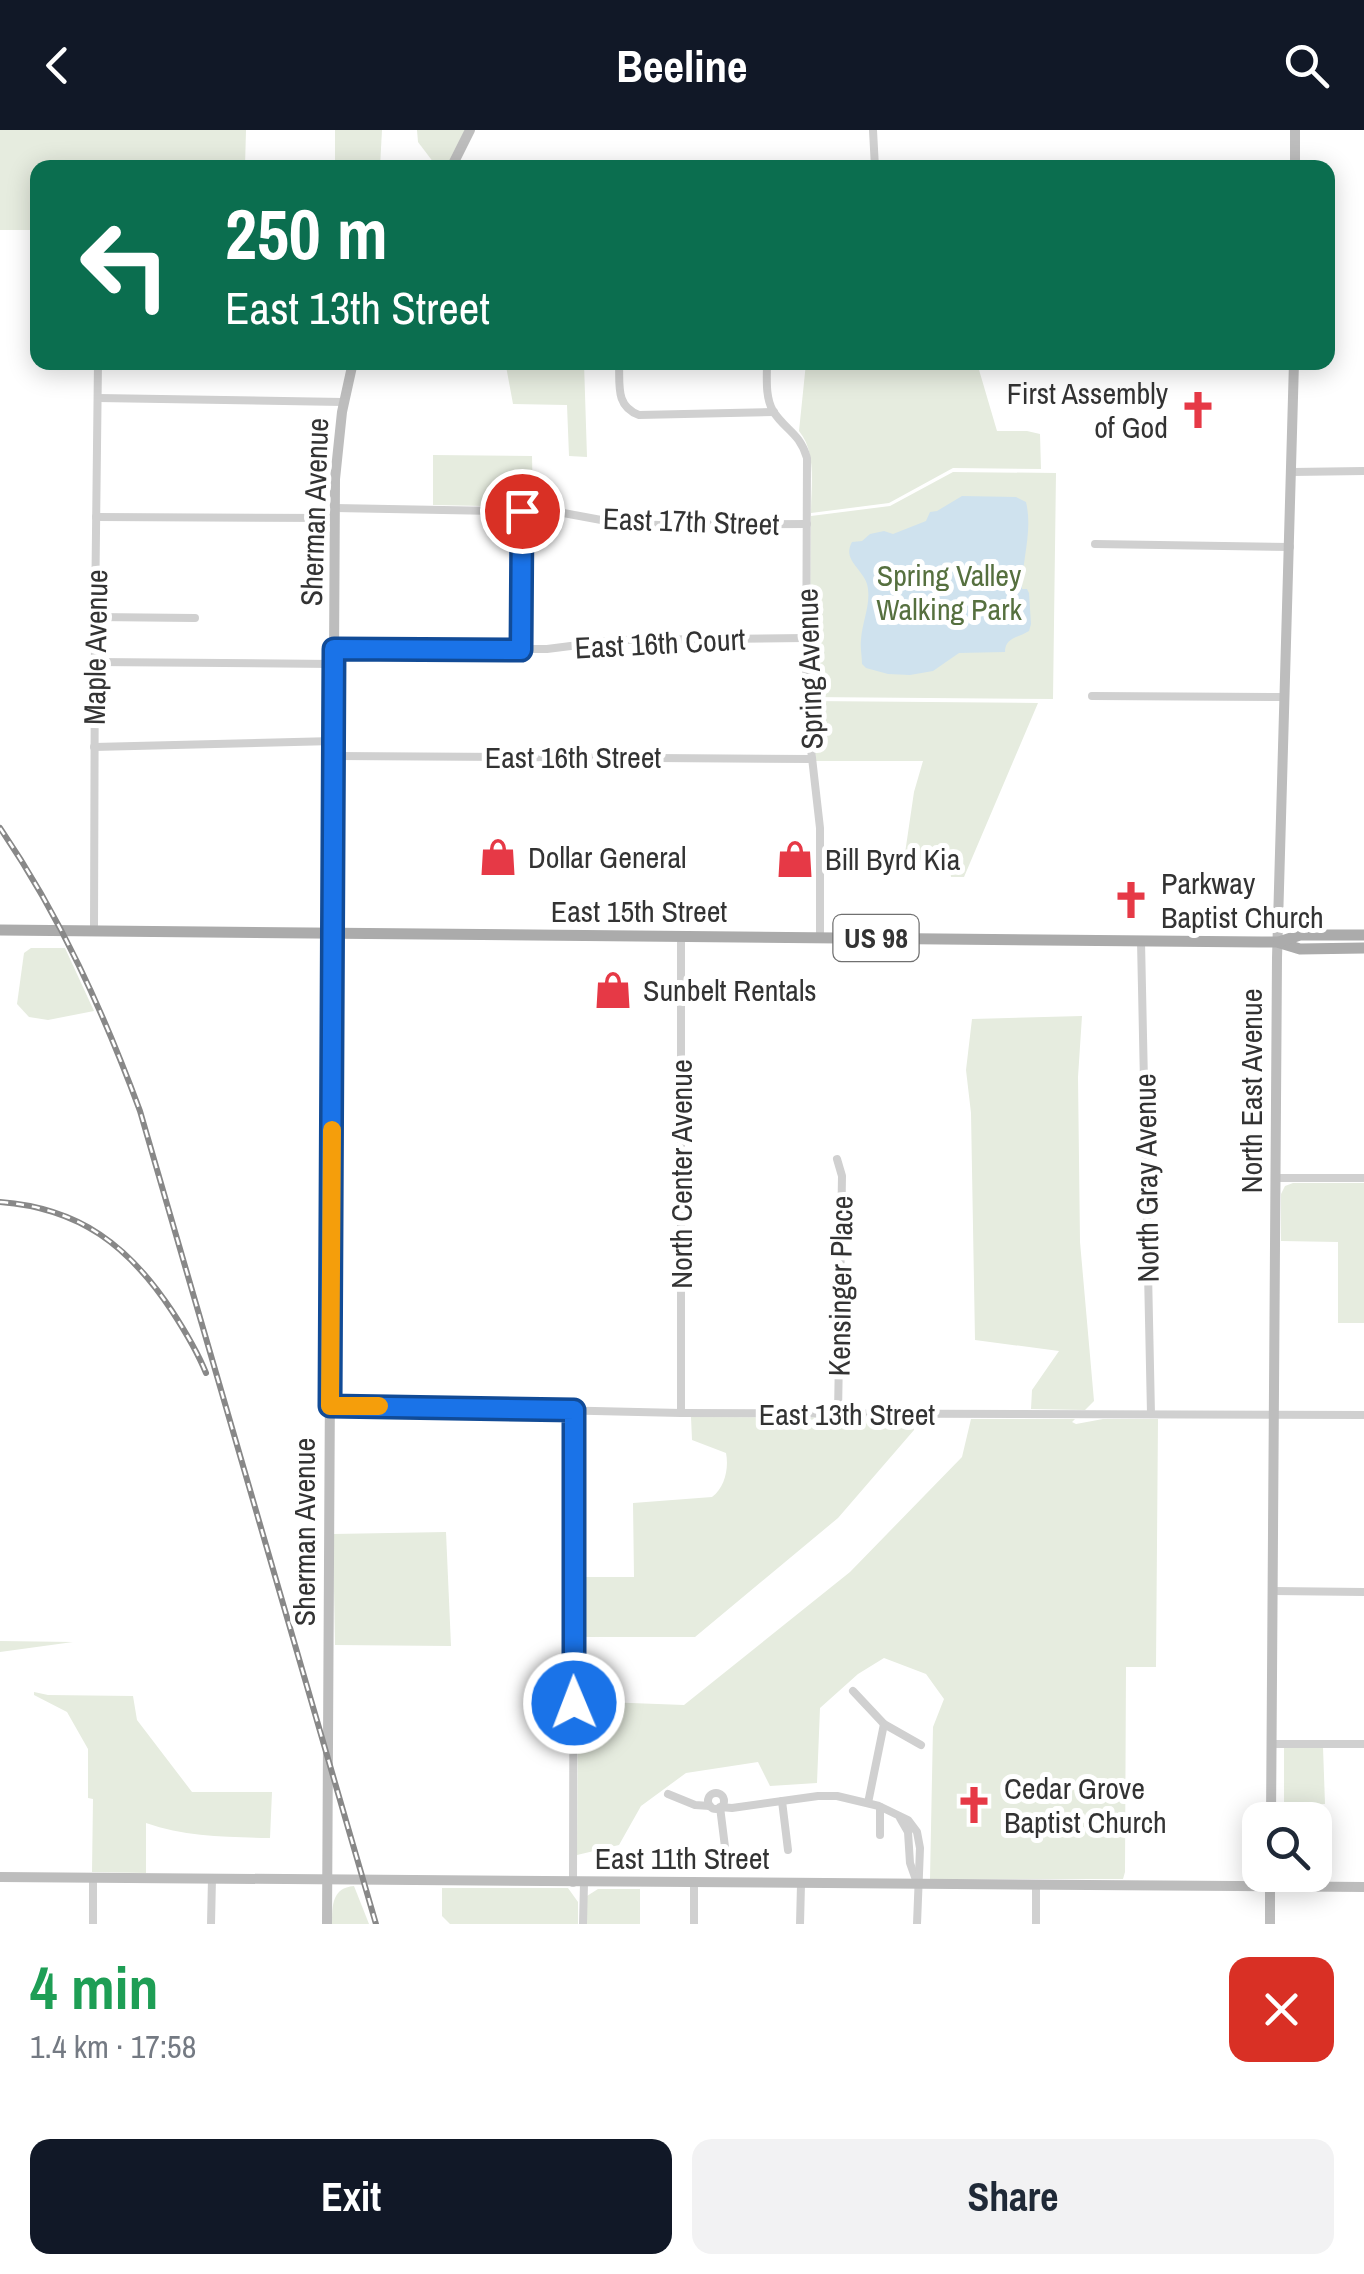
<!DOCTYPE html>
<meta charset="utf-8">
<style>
body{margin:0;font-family:"Archivo Narrow",sans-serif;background:#f2f2f3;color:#1f2937;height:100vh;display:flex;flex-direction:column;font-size:38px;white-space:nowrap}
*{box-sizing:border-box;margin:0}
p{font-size:32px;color:#747a83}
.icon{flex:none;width:55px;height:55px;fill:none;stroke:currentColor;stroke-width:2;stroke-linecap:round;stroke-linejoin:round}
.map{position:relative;height:1794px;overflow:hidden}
.side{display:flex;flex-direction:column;background:#fff;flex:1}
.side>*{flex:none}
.hud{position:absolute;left:30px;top:30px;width:1305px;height:210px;border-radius:20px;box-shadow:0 5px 25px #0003;background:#0b6e4f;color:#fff;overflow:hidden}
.controls{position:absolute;left:1242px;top:1672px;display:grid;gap:20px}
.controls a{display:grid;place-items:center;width:90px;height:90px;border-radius:20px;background:#fff;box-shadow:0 5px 25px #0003;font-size:50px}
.pin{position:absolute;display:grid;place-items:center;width:85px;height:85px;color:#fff;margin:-42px;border:5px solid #fff;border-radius:50%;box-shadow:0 2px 10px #0007}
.me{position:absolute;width:110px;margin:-55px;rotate:359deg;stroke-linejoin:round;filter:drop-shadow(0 0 8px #0008)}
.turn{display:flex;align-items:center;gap:35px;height:210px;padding:0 30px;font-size:45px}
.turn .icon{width:130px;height:130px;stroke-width:2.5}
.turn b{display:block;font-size:70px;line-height:85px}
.round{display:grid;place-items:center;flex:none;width:105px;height:105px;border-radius:20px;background:#f2f2f3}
.headline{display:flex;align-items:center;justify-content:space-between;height:170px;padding:0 30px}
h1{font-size:60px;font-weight:700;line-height:75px;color:#1e9e55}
.action{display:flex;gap:20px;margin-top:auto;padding:20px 30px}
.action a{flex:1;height:115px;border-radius:20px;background:#111827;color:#fff;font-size:40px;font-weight:700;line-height:115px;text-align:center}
.action a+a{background:#f2f2f3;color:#1f2937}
header{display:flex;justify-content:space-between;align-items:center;height:130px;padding:0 30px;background:#111827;color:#fff;font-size:45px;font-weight:700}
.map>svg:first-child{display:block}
.green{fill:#e6ecdf}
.water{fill:#cfe2ee}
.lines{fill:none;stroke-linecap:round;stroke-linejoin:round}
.street{stroke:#d0d0d0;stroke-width:8}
.secondary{stroke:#bdbdbd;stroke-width:10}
.primary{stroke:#ababab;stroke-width:11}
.rail-casing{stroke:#888;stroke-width:6}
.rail{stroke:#fff;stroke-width:2.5;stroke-dasharray:8;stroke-linecap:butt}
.route-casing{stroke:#114b97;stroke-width:25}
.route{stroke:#1a73e8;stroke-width:18}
.slow{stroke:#f59e0b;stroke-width:18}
.labels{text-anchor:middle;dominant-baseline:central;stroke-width:10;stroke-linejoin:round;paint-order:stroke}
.shield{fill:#fff;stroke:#707070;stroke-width:2.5}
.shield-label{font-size:28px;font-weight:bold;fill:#333}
.poi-label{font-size:30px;fill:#333;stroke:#fff;text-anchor:start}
.street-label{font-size:30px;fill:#333;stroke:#fff}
.park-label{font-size:30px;fill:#56703f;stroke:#fff}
</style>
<header><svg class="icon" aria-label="back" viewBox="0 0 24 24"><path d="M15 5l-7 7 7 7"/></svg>Beeline<svg class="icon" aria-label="search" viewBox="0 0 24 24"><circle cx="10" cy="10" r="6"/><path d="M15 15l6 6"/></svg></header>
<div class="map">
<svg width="1364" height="1794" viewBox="0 0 1364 1794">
<rect width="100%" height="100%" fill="#fff"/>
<g class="green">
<polygon points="0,0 246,0 245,37 38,38 37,100 0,100"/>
<polygon points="335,0 382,0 380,37 335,37"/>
<polygon points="417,0 465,0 446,38 437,37 418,12"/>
<polygon points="499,233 584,233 587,327 569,326 567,275 513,274 506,236"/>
<path d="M806,233H977L997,301H1027L1040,304L1041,339L953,338L889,373L811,383C811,356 817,323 799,301Z"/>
<polygon points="433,325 532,326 533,377 433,375"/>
<polygon points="953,342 1056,343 1053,569 809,567 811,386 890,376"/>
<polygon points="810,571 1038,573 964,747 951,747 949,731 904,730 914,662 923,631 816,631"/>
<polygon points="31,818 65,818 94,881 48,890 29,887 17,874 24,823"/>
<polygon points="1082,886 1078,947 1080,1112 1094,1271 1085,1280 1031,1279 1032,1260 1059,1221 975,1210 971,983 966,940 972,889"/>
<polygon points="1293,1053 1364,1053 1364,1193 1338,1193 1338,1112 1281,1111 1281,1064 1285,1056"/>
<path d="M691,1287L914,1288V1300L838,1388L695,1507H579L580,1447H634L633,1373L712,1367C725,1358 729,1338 726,1323L692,1310Z"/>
<polygon points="971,1289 1075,1289 1072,1292 1076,1294 1103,1289 1158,1289 1156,1537 1126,1537 1125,1742 1123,1749 930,1749 933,1597 944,1569 926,1544 884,1528 858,1544 820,1578 817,1653 770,1656 758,1632 686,1643 641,1676 619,1715 577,1725 578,1571 684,1575 850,1442 962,1327"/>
<polygon points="446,1402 451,1516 335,1515 333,1404"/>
<polygon points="0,1511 73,1512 0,1522"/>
<path d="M34,1562L48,1565L133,1566L137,1590L192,1662H272L270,1708C228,1707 186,1707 146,1693V1743L92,1742L93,1669L88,1668V1619L67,1582L34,1565Z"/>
<polygon points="1284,1617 1323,1617 1325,1674 1284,1675"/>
<path d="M354,1756L369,1794H332C332,1775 332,1758 354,1756Z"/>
<polygon points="442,1758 568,1758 578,1772 578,1794 450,1794 442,1786"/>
<polygon points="598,1759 640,1759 640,1794 587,1794 587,1766"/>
</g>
<path class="water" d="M962,366L1016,367L1026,372C1033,401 1022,429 1022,459H1027L1029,463L1031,494L1029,501C1018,508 1005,507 1005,522L959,523L933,541L910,545L888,544L866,538L862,534C862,526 860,518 861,510C862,491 872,473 867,454C862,438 842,430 852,412L862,411L870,404L884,401L893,404L926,391L930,382L937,381Z"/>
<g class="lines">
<g class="street">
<polyline points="873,0 875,38"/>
<path d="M619,232C620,255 615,276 639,285L774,282"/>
<path d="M767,232C767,248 765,267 773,281C785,300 800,303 807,328L806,575L820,698V808"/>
<polyline points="98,268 343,272"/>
<polyline points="1292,342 1364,341"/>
<polyline points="335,378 558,382 612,392 658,395 807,394"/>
<polyline points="96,387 335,388"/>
<polyline points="1095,414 1290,417"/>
<polyline points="95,487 195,488"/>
<polyline points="334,519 547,519 618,510 806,508"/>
<polyline points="521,520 522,381"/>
<polyline points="95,532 334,534"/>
<polyline points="1092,566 1285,567"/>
<polyline points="94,617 334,611"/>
<polyline points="334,626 812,629"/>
<polyline points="94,801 95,487 98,232"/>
<polyline points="681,806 681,1283"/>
<polyline points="1141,811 1151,1284"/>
<polyline points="837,1029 842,1046 838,1284"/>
<polyline points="1276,1048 1364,1048"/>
<polyline points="330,1275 681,1283 1364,1285"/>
<polyline points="1273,1461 1364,1462"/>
<polyline points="853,1561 884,1594"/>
<polyline points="1272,1614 1364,1614"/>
<circle cx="716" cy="1671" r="8"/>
<polyline points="668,1664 695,1675 710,1676"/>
<polyline points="782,1671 788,1720"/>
<polyline points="868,1673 884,1594 921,1615"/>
<polyline points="880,1677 880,1705"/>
<polyline points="900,1688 908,1702 910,1733 916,1750"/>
<polyline points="725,1717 720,1677 732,1678 818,1666 837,1666 879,1676 908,1690 917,1702 920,1718 917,1794"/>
<polyline points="573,1753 574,1280"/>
<polyline points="93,1794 93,1747"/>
<polyline points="211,1794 212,1748"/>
<polyline points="583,1794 584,1753"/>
<polyline points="694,1794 694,1753"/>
<polyline points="800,1794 801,1754"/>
<polyline points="1036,1794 1036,1755"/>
</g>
<g class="secondary">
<polyline points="1295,0 1295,38"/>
<polyline points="451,38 470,0"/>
<polyline points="1271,1690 1277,828 1294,232"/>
<polyline points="0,1747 1364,1757"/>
<polyline points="327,1794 335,349 342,282 353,232"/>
<polyline points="1270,1794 1270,1745"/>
</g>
<g class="primary">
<polyline points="0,800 1261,812 1277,812 1300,819 1364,818"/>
<polyline points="1279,812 1300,805 1364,805"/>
</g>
<g class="rail-casing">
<g id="rail">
<path d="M0,698C60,786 103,881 140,981L376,1794"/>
<path d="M0,1072C80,1078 129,1116 172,1181C185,1201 197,1221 206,1243"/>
</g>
</g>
<use href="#rail" class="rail"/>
</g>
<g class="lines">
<g class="route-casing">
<polyline id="route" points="522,381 521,520 334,519 330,1276 574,1280 574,1573"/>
</g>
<use href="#route" class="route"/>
<polyline class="slow" points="332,1000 330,1276 379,1276"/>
</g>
<defs>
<g id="church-bare" transform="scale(3)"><path d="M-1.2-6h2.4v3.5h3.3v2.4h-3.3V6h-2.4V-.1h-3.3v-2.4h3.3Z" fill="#e63946" stroke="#fff" stroke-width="2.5" paint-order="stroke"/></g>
<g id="shop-bare" transform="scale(3)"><path d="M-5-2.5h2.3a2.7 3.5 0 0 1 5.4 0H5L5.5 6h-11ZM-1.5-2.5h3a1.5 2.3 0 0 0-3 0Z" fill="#e63946" stroke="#fff" stroke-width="2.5" paint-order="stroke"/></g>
</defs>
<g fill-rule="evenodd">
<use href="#church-bare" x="1198" y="280"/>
<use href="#shop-bare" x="498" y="727"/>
<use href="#shop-bare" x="795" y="729"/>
<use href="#church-bare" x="1131" y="770"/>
<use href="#shop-bare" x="613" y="860"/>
<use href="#church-bare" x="974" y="1675"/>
</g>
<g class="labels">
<rect class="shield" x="833.5" y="785" width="85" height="46" rx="8"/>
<g class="shield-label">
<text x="876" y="808">US 98</text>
</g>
<g class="poi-label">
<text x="1168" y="263" text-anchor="end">First Assembly<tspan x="1168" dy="34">of God</tspan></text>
<text x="528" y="727">Dollar General</text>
<text x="825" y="729">Bill Byrd Kia</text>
<text x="1161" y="753">Parkway<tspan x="1161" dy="34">Baptist Church</tspan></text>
<text x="643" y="860">Sunbelt Rentals</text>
<text x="1004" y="1658">Cedar Grove<tspan x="1004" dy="34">Baptist Church</tspan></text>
</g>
<g class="street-label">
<text transform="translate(314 382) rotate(-88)">Sherman Avenue</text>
<text transform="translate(691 391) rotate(2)">East 17th Street</text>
<text transform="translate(660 513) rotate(-3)">East 16th Court</text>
<text transform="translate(95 517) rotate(-89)">Maple Avenue</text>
<text transform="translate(809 539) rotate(-92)">Spring Avenue</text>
<text x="573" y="627">East 16th Street</text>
<text x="639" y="781">East 15th Street</text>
<text transform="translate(1251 961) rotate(-90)">North East Avenue</text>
<text transform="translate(681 1044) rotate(-90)">North Center Avenue</text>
<text transform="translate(1146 1048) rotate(-91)">North Gray Avenue</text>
<text transform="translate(840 1156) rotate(-89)">Kensinger Place</text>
<text x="847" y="1284">East 13th Street</text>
<text transform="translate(304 1402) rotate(-90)">Sherman Avenue</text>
<text x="682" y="1728">East 11th Street</text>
</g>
<g class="park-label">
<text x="949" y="445">Spring Valley<tspan x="949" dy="34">Walking Park</tspan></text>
</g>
</g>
</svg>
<div class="controls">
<a><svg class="icon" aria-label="search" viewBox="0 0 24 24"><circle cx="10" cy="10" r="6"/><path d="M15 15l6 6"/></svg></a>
</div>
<div class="pin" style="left:522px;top:381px;background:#d93025"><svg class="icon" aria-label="arrive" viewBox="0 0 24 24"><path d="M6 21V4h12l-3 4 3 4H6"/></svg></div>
<svg class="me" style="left:574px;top:1573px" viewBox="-20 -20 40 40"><circle r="17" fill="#1a73e8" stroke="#fff" stroke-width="3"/><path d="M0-11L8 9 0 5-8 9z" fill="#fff"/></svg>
<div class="hud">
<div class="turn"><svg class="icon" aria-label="left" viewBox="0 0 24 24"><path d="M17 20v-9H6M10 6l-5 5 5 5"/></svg><div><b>250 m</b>East 13th Street</div></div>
</div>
</div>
<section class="side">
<div class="headline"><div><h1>4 min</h1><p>1.4 km · 17:58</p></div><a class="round" style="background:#d93025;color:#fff"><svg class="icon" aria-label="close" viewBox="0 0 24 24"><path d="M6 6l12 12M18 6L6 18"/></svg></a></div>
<div class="action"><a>Exit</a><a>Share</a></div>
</section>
